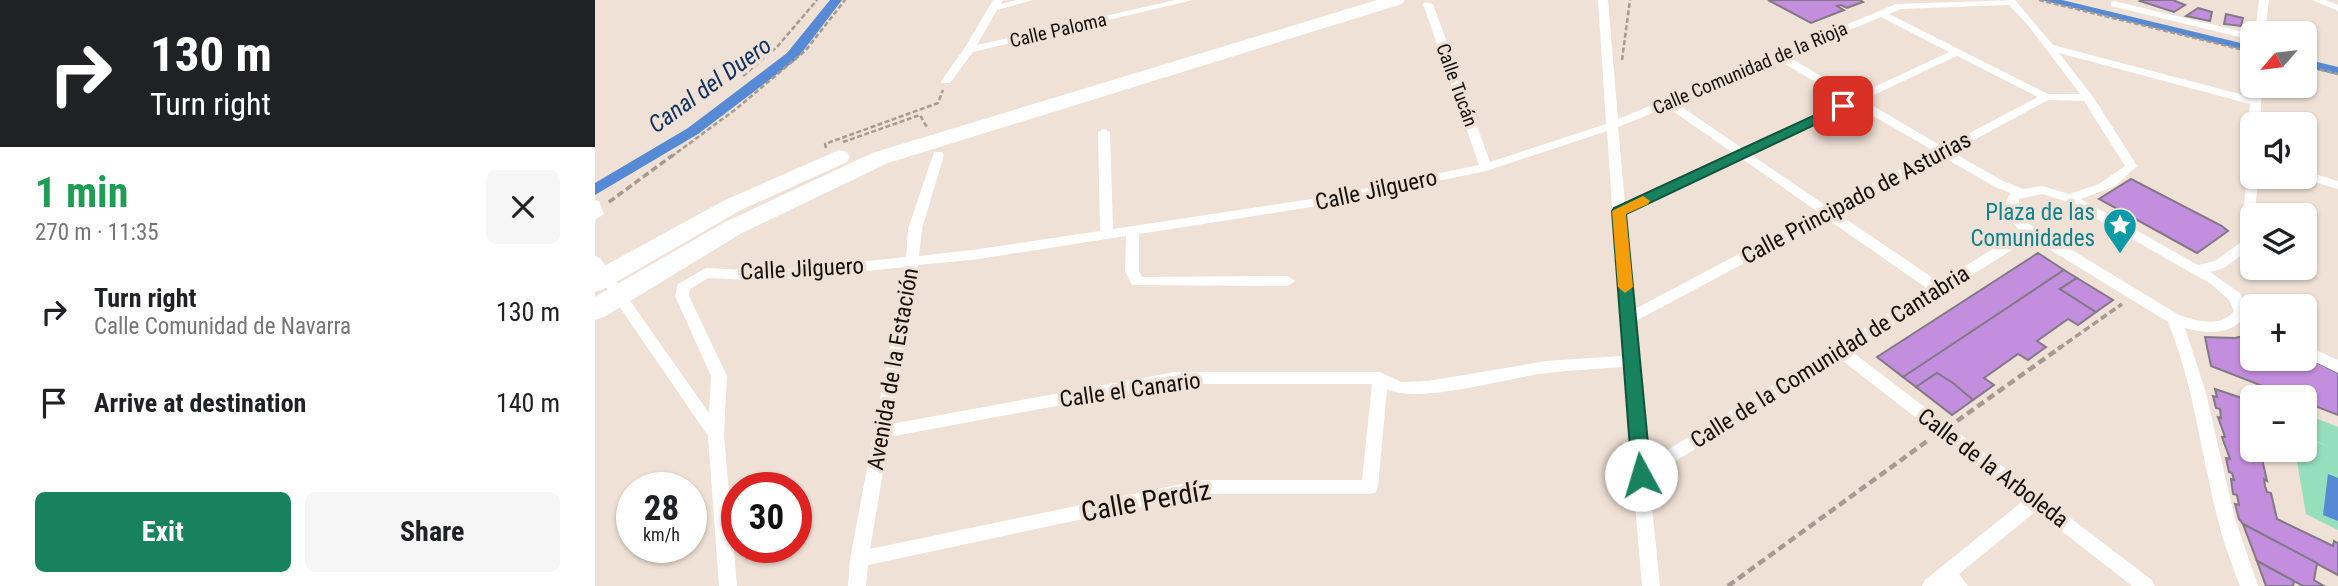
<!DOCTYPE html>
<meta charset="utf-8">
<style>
body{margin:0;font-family:"Roboto Condensed",sans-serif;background:#f6f6f6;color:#202124;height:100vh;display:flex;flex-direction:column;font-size:26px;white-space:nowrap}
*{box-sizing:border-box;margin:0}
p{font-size:23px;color:#757577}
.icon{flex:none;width:38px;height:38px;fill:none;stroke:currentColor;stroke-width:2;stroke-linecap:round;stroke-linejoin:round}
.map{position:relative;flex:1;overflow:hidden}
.drawer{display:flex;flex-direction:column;background:#fff;width:595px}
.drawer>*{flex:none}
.top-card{background:#202124;color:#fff;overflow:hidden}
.needle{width:46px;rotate:242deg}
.buttons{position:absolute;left:1645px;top:21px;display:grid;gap:14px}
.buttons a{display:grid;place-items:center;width:77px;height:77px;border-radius:10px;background:#fff;box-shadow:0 2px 5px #0004;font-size:35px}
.speed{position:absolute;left:21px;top:472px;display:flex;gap:14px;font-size:35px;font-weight:700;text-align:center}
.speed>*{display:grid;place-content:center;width:91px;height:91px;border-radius:50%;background:#fff;box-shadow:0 2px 5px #0004;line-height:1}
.speed small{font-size:18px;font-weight:400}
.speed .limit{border:10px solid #d22;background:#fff;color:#111}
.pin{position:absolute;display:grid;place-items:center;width:60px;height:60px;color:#fff;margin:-30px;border-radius:14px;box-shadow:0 4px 10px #0006}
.me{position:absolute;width:77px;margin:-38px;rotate:354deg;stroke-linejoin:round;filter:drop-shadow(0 0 5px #0008)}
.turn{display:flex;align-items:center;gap:24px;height:147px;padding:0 35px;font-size:32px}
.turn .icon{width:91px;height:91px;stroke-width:2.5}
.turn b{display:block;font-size:49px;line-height:60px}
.round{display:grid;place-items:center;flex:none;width:74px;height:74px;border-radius:10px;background:#f6f6f6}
.overview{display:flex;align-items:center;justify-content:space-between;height:119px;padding:0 35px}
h1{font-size:42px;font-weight:700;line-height:52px;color:#1e9e55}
.primary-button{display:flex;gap:14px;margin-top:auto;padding:14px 35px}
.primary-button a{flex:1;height:80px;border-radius:10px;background:#18825e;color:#fff;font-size:28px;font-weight:700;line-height:80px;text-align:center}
.primary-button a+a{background:#f6f6f6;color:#202124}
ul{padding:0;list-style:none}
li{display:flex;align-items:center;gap:21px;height:91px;padding:0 35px}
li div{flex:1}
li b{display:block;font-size:26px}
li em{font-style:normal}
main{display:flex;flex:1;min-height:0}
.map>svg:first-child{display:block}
.green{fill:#95dfbd}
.water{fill:#578ad4}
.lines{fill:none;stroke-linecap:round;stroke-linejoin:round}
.canal{fill:#578ad4;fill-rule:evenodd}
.building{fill:#c38edd;stroke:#817986;stroke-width:2}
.path-far2{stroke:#a59b91;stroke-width:2.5;stroke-dasharray:5 2.5;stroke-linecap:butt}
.path-far1{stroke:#a59b91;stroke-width:3.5;stroke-dasharray:7 3.5;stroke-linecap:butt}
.path{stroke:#a59b91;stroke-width:4.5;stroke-dasharray:8 4.5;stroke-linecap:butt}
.street{fill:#fff;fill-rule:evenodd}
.highway{fill:#fff;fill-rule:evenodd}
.route{fill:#18825e;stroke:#10543d;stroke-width:2}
.slow{fill:#f59e0b}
.labels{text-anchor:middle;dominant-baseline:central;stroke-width:7;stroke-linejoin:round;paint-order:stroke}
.far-street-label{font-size:19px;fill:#15100c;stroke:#efe1d5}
.street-label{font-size:23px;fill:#15100c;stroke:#efe1d5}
.culture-label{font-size:23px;fill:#0d838f;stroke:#efe1d5;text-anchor:end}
.water-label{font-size:24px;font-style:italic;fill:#103262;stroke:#efe1d5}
.near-street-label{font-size:28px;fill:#15100c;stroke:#efe1d5}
</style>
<main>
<section class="drawer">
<div class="top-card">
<div class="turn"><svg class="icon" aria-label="right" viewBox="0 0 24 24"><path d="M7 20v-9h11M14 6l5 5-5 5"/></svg><div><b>130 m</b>Turn right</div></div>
</div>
<div class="overview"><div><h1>1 min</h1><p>270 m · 11:35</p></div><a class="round"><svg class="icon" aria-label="close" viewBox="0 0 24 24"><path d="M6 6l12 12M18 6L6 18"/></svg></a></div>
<ul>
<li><svg class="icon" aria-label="right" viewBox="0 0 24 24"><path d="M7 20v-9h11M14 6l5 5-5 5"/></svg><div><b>Turn right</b><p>Calle Comunidad de Navarra</p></div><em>130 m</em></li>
<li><svg class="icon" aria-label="arrive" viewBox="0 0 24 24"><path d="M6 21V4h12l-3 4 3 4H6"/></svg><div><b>Arrive at destination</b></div><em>140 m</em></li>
</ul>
<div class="primary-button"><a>Exit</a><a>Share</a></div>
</section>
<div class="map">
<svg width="1743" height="586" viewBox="0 0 1743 586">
<rect width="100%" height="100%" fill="#efe1d5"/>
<polygon class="green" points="1718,417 1743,427 1743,530 1711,514 1700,450 1710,450 1710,438 1733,446 1716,439"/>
<polygon class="water" points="1733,474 1743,478 1743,521 1728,515"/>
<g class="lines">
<g class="canal">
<polygon points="235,0 247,0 202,59 103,134 0,195 0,183 93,128 192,53"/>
<polygon points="1446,0 1467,0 1654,45 1657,46 1657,52"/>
<polygon points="1710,59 1743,67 1743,75 1710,67"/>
</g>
</g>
<g class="building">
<polygon points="1173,0 1265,0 1268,2 1252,8 1246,5 1242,6 1249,10 1216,23"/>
<polygon points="1547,0 1578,0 1590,5 1579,12 1545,1"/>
<polygon points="1603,8 1617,12 1615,21 1591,16"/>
<polygon points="1631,14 1648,18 1646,26 1629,24"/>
<polygon points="1536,179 1627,226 1633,231 1602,253 1504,199"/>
<polygon points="1443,253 1469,270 1324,368 1308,377 1282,357"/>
<polygon points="1469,270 1482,278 1465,289 1501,312 1483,325 1473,319 1442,341 1451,347 1433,360 1423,354 1389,378 1399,385 1378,400 1342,373 1321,387 1308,377"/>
<polygon points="1482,278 1518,300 1501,312 1465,289"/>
<polygon points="1657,334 1657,359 1710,359 1710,356 1743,373 1743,415 1710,402 1710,397 1696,397 1616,366 1610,337 1640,338"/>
<polygon points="1342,373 1358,383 1378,400 1357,415 1321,387"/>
<polygon points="1620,389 1650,399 1652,407 1655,407 1657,450 1665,450 1672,481 1669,479 1670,486 1672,492 1676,493 1682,519 1738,546 1739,541 1743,543 1743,575 1648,524 1644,519 1640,504 1644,505 1642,495 1638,494 1636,479 1639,480 1637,473 1634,472 1631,458 1635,459 1627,437 1630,437 1623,417 1626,418 1625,409 1621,408 1618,396 1622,397"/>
<polygon points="1648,524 1722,563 1719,580 1729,586 1708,586 1662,561"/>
<polygon points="1662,561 1699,581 1698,586 1671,586"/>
</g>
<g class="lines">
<g class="path-far2">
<polyline points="1444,0 1657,52"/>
<polyline points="1027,60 1035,0"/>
<polyline points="1710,66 1743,74"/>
<polyline points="148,76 182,47 222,0"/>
<polyline points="248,142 325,115 333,129"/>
<polyline points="231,148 230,144 343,103 348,90"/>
<polyline points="76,157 141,109 211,50 250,0"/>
</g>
<g class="path-far1">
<polyline points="14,202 78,155"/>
<polyline points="1463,349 1527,304"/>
</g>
<g class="path">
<polyline points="1362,421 1466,347"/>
<polyline points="1133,586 1335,439"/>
</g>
<g class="street">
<polygon points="398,0 408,0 406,4 421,0 438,0 402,10 382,45 580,0 598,0 378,52 355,83 347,83 346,81 369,49"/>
<path d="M1003,0H1013L1023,119L1301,4L1420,0L1458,45L1656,97L1657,85L1667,86L1665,124H1657V127L1653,124L1655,104L1464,53L1499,98L1542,166L1520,186L1486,199L1603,265L1620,261L1645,243L1653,165L1657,164V177H1663L1660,215H1657V247L1629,268L1615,272L1645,293L1654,312C1639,335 1614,335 1590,328L1611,393L1640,519L1663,586H1645C1637,564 1628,542 1623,520C1606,454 1599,386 1573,322L1441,241L1428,243L1256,351L1557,580L1560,586H1537L1441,511L1364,574L1373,586H1327L1330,580L1428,501L1244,358L1054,478L1065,586H1047L1028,367C1003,369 977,370 952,373C915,377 822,405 792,389L783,487L781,492L775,494H605L273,565L271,586H253L255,559L310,267L175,281L113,278L95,289L94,296L132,376L129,435L142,586H124L113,436L0,271V256L5,258L114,413L116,376L80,296L83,284L111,268L175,271L311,257L313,229L339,152H347L349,155L327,229L324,256L377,250L505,231L503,132L509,129L515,132L518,229L723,198L884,165L828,4L830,2L838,4L895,162L1011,124ZM1414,5L1432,24L1485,94H1453L1294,14L1306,9ZM1286,17L1354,52L1260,96L1192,56ZM1362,56L1443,97L1348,147L1268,100ZM1183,60L1251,100L1147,148L1081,103ZM1453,100L1489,101L1530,166L1504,184L1474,194L1447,186L1428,189L1410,182L1357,152ZM1259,105L1339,151L1233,207L1155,154ZM1072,107L1138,153L1030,203L1023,127ZM1012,131L1027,356L951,361L833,381L806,382L785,372H580L296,424L323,265L377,260L531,236L530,271L537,285L693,286L700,281L693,276L547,277L544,271V234L723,206L891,171ZM1348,157L1402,188L1416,193C1404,207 1416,225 1430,234L1419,236L1344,282L1242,213ZM1146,158L1223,212L1038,310L1030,213ZM1447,194L1470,201L1616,284L1634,300L1639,311C1625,328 1603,321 1584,315L1434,224L1424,211V199ZM1232,219L1333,289L1053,462L1039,322ZM580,384H777L767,480H605L275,549L294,437Z"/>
<polygon points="1664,0 1674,0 1670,33 1660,33"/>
<polygon points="1717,0 1731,0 1743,5 1743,11"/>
<polygon points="1519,1 1657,34 1657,40 1516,6 1516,2"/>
<polygon points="1710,171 1743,181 1743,189 1706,178 1710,177"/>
<polygon points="0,200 4,201 9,214 0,220"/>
<polygon points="1710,345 1743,360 1743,373 1710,357"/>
</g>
<g class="highway">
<polygon points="782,0 810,0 807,4 293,163 147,233 9,317 0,320 0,297 130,222 277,153"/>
<polygon points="244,150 252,152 255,157 252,162 146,210 9,289 0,292 0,271 130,200"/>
</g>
</g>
<polygon class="route" points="1248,102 1255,106 1253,109 1031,214 1056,475 1053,480 1046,483 1040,480 1037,475 1017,211 1019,208"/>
<polygon class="slow" points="1048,196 1055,201 1053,204 1031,214 1038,287 1030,293 1023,287 1017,211"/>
<defs>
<g id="sight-pin" transform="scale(1.75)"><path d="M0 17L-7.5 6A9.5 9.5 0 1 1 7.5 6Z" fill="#0f9aa8" stroke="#efe1d5"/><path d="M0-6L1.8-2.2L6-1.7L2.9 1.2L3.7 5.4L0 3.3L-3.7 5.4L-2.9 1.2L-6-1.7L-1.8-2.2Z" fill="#fff"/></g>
</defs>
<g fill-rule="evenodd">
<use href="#sight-pin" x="1525" y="225"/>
</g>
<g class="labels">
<g class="far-street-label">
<text transform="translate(463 30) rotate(-13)">Calle Paloma</text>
<text transform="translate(1155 68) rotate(-23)">Calle Comunidad de la Rioja</text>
<text transform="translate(862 85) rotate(70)">Calle Tucán</text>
</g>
<g class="street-label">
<text transform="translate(781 190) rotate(-12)">Calle Jilguero</text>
<text transform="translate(1261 198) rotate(-28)">Calle Principado de Asturias</text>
<text transform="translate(207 269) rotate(-3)">Calle Jilguero</text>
<text transform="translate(1235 357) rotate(-32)">Calle de la Comunidad de Cantabria</text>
<text transform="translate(298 369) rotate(-80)">Avenida de la Estación</text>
<text transform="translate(535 390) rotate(-8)">Calle el Canario</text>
<text transform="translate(1398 468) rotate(37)">Calle de la Arboleda</text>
</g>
<g class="culture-label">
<text x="1500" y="212">Plaza de las<tspan x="1500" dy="26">Comunidades</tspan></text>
</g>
<g class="water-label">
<text transform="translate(115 85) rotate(-36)">Canal del Duero</text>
</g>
<g class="near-street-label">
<text transform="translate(551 501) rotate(-10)">Calle Perdíz</text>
</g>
</g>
</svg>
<div class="buttons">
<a><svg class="needle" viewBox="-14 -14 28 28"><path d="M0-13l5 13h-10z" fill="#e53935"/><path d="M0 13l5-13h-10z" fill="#757577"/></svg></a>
<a><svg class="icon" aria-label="sound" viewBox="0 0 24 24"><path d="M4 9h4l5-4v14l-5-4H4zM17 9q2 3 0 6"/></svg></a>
<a><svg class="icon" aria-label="layers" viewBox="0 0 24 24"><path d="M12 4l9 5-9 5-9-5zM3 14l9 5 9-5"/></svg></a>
<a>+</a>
<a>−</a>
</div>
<div class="speed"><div>28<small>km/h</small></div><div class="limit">30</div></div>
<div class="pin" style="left:1248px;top:106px;background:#d93025"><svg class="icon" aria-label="arrive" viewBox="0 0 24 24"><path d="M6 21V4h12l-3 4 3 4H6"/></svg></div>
<svg class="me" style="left:1046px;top:475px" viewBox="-20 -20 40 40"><circle r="19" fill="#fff"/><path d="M0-13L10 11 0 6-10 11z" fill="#18825e"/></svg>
</div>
</main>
